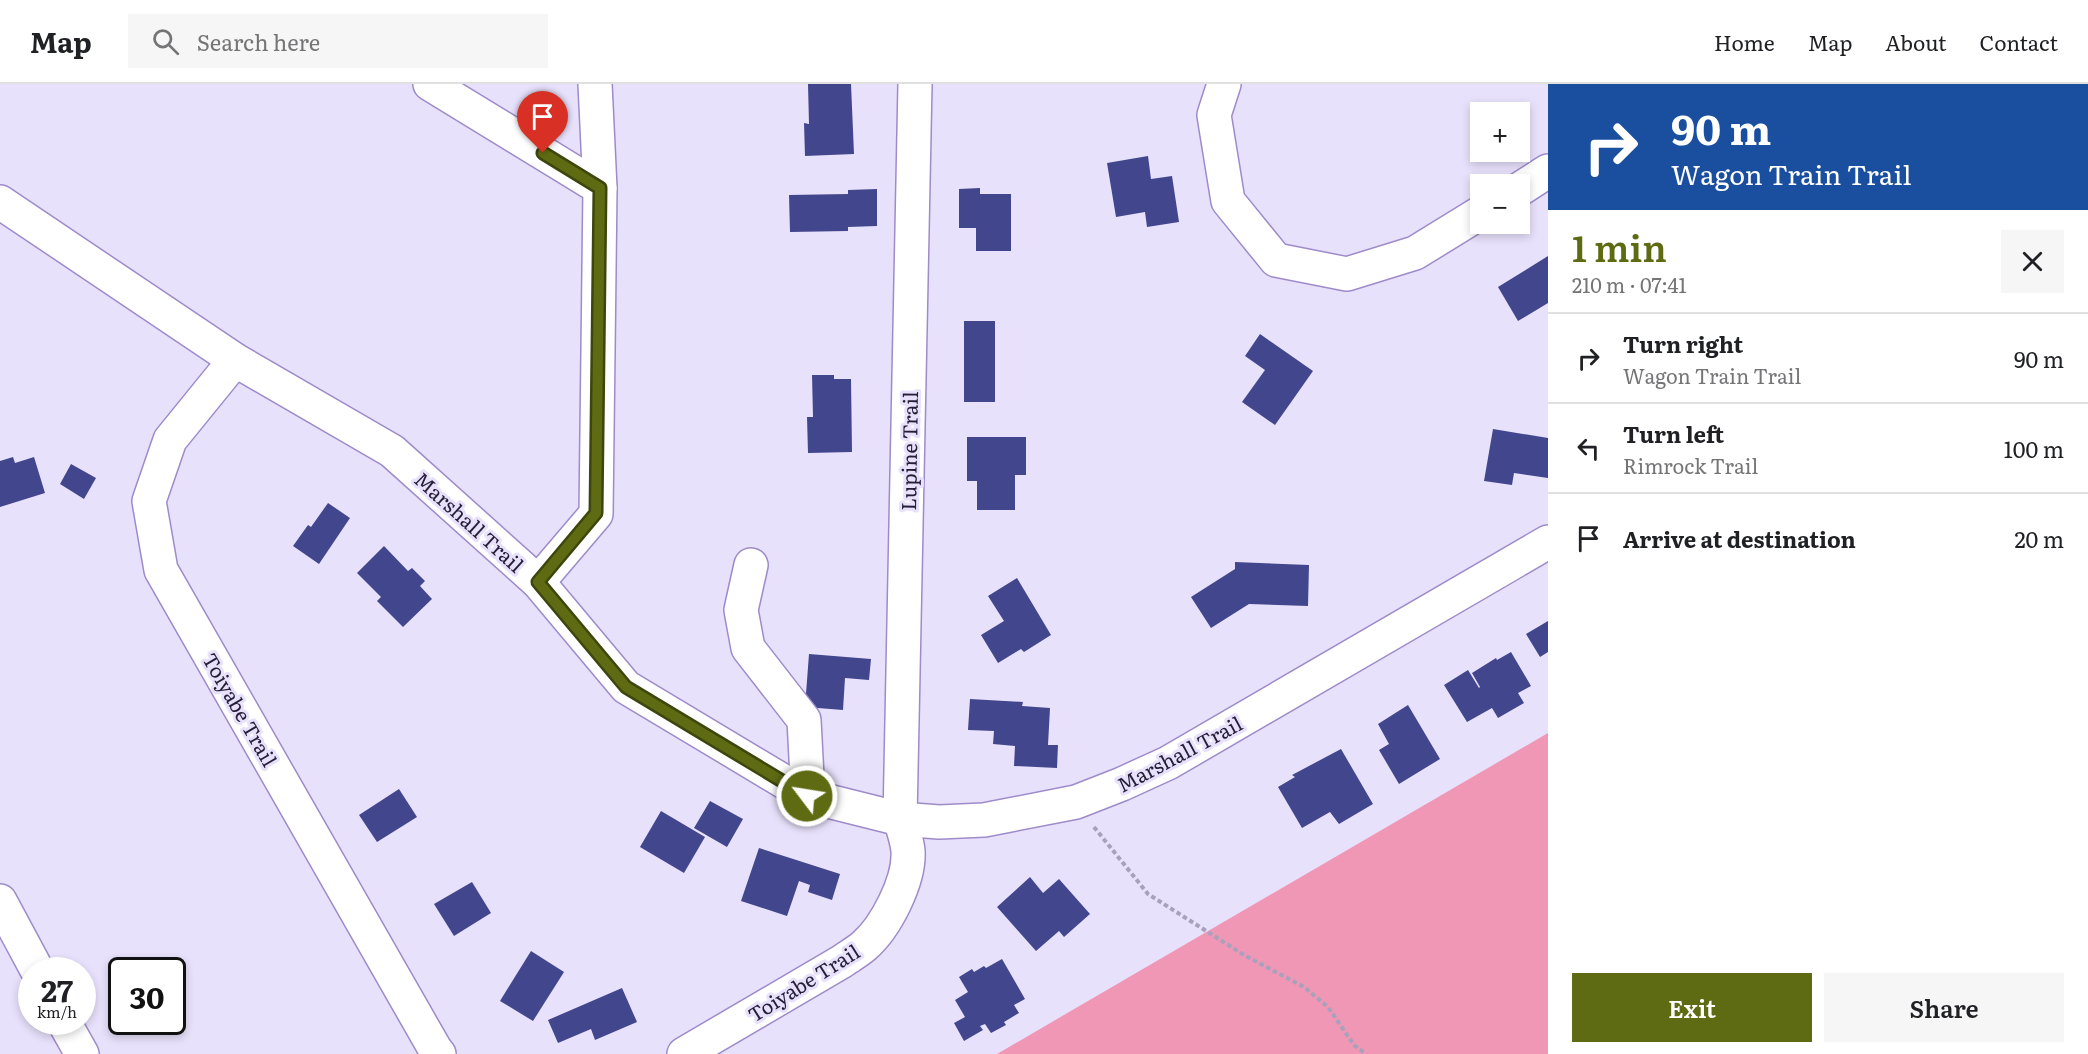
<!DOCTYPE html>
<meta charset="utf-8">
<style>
body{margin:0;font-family:Literata,serif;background:#f6f6f6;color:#202124;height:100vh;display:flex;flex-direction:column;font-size:22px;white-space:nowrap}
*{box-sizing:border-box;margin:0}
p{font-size:20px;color:#757577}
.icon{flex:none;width:33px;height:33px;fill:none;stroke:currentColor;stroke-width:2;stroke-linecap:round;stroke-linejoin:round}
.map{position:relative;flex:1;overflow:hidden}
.details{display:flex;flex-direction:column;background:#fff;width:540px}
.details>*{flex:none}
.banner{background:#1a4fa0;color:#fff;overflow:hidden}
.controls{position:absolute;left:1470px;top:18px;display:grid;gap:12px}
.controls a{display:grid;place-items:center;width:60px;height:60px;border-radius:0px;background:#fff;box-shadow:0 3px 9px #0003;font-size:30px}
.speed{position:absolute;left:18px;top:873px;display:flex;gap:12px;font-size:30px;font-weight:700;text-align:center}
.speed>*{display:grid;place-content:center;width:78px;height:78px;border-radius:50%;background:#fff;box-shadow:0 3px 9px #0003;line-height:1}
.speed small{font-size:15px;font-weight:400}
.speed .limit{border:3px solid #111;border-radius:9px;background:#fff;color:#111}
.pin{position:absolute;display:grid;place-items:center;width:51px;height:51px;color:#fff;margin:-62px -26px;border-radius:50% 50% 50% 0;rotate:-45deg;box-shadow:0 0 6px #0007}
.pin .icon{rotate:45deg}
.me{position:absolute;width:66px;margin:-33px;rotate:301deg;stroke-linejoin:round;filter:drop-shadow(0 0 4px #0008)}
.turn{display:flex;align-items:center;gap:21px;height:126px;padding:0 24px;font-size:27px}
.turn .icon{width:78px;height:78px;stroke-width:2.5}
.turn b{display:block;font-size:42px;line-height:51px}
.round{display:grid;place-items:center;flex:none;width:63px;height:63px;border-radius:0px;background:#f6f6f6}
.overview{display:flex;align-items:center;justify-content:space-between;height:102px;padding:0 24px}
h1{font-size:36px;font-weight:600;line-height:45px;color:#5e6b13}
.button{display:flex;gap:12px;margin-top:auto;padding:12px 24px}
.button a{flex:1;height:69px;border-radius:0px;background:#5e6b13;color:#fff;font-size:24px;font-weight:600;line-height:69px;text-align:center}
.button a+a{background:#f6f6f6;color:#202124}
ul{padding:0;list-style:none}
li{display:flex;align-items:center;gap:18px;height:90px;padding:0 24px;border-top:2px solid #e0e0e0}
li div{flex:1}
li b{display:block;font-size:22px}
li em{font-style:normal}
header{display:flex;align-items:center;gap:36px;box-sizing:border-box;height:84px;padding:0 30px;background:#fff;border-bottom:2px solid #e0e0e0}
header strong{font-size:28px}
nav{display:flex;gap:33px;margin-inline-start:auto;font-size:21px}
.search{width:420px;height:54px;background:#f6f6f6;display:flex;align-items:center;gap:15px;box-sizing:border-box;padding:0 21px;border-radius:0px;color:#757577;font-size:22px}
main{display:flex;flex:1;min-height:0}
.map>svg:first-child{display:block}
.green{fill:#ef97b5}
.building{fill:#42468d}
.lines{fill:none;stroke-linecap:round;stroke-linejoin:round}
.minor-casing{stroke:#9e8bca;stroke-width:36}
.path{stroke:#a8a1bb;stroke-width:4;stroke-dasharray:4.5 3;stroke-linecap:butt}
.minor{stroke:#fff;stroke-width:33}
.route-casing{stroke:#3d460c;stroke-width:15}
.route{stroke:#5e6b13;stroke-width:10}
.labels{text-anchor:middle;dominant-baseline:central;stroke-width:6;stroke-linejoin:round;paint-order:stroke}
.street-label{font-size:20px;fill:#261e37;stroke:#e8e1fc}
</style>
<header>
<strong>Map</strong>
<div class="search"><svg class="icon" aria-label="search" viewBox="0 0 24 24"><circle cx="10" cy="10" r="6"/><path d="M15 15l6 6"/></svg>Search here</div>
<nav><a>Home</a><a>Map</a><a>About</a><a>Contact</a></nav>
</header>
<main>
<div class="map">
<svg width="1548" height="970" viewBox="0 0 1548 970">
<rect width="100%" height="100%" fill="#e8e1fc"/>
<polygon class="green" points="1548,649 1548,970 997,970"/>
<g class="building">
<polygon points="808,0 851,0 854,70 805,72 804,39 809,40"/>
<polygon points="1148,72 1151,95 1172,92 1179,138 1147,143 1145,128 1116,133 1107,79"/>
<polygon points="980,104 980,110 1011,110 1011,167 976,167 976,144 959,144 959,105"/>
<polygon points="877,105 877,142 848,143 848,147 790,148 789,111 848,110 848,106"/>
<polygon points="1548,172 1548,219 1518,237 1498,203"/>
<rect x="964" y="237" width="31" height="81"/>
<polygon points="1260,250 1313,287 1275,341 1242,318 1265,286 1245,272"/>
<polygon points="812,291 834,291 834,295 851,295 852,368 808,369 807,333 813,333"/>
<polygon points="1493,345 1548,354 1548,394 1514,389 1512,401 1484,397"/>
<polygon points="967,353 1026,353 1026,391 1015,391 1015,426 977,426 977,397 967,397"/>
<polygon points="13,373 15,379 34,373 45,409 0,423 0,377"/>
<polygon points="71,380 96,394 84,415 60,400"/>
<polygon points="328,419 350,434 319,480 293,462 308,441 311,443"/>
<polygon points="384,462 408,487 412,484 425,497 420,502 432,515 403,543 377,517 381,513 357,489"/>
<polygon points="1235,478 1309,481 1308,522 1249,520 1211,544 1191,513 1235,485"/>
<polygon points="1017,494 1051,551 1024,568 1021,565 998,579 981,551 1004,537 988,512"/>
<polygon points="1548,537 1548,568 1540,573 1526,550"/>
<polygon points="1511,568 1531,602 1518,609 1524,619 1498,634 1492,624 1467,638 1444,601 1468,586 1479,604 1480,603 1472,589 1496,574 1497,576"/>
<polygon points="809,570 871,575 869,596 845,594 843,626 805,623"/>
<polygon points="970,615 1023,618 1022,622 1050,624 1048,661 1058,661 1057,684 1014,682 1015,662 993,660 994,647 968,646"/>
<polygon points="1408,621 1440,675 1399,700 1379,666 1389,660 1378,640"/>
<polygon points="1341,665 1373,720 1339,740 1330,728 1302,744 1278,703 1295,693 1292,691"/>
<polygon points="399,705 417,733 377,758 359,731"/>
<polygon points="710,717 743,735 727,763 694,744"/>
<polygon points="661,727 705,753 684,789 640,763"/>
<polygon points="759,764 840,790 832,816 808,808 810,801 799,797 787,832 741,817"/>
<polygon points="1030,793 1043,809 1059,795 1090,830 1064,853 1059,847 1036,867 997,823"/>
<polygon points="472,798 491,829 454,852 434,820"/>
<polygon points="531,867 564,888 533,937 500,917"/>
<polygon points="1002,875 1025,915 1014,921 1019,929 1004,938 1006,941 991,949 985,940 980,942 983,946 964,957 954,939 965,933 955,916 968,908 959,893 972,885 974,888 984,882 986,884"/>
<polygon points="622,904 637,938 595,956 591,945 558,959 548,936"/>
</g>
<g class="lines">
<g class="minor-casing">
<g id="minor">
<polyline points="430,0 600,104"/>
<polyline points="1224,0 1214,31 1228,117 1276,176 1347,190 1415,169 1480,129"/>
<polyline points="1520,105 1548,87"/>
<polyline points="0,118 235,276 392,367 538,498 626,603 808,712 900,735 939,738 984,736 1076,718 1122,700 1168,679 1548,458"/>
<polyline points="235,276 170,356 149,417 161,486 435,965 439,970"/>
<polyline points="751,481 741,526 748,564 804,636 808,712"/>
<polyline points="538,498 596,430 600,104 595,0"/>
<polyline points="0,817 37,886"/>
<polyline points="64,938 82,970"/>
<path d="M684,970L841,878C848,873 857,868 864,862C886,843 910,796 908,767C907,756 903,745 900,735L915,0"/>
</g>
</g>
<polyline class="path" points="1094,743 1148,810 1244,871 1304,903 1328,923 1354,961 1366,970"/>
<use href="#minor" class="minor"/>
</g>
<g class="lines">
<g class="route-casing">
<polyline id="route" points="543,69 600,104 596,429 538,498 626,603 807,712"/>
</g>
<use href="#route" class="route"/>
</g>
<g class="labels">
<g class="street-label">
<text transform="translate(908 367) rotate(-89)">Lupine Trail</text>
<text transform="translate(470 437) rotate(42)">Marshall Trail</text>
<text transform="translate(241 625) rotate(60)">Toiyabe Trail</text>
<text transform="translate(1179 669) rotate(-28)">Marshall Trail</text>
<text transform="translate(803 898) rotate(-32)">Toiyabe Trail</text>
</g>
</g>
</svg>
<div class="controls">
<a>+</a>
<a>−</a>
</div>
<div class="speed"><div>27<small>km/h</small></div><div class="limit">30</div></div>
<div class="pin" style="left:543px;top:69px;background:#d93025"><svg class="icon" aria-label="arrive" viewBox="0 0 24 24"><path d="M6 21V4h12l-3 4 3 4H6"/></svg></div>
<svg class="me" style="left:807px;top:712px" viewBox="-20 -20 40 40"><circle r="17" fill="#5e6b13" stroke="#fff" stroke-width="3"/><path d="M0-11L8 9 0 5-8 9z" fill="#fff"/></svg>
</div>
<section class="details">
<div class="banner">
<div class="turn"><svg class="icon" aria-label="right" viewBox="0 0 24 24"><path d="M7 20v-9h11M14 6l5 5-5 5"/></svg><div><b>90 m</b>Wagon Train Trail</div></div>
</div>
<div class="overview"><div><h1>1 min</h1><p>210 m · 07:41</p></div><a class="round"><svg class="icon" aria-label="close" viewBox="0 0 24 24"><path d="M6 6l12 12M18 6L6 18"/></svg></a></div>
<ul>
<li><svg class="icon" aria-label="right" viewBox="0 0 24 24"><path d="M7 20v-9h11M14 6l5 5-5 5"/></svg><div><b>Turn right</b><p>Wagon Train Trail</p></div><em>90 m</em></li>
<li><svg class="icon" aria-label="left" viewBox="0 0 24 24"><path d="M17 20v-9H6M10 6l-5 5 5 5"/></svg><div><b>Turn left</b><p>Rimrock Trail</p></div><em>100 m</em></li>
<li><svg class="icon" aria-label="arrive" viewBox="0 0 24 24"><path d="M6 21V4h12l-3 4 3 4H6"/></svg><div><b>Arrive at destination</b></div><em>20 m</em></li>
</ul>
<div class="button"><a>Exit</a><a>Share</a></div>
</section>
</main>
